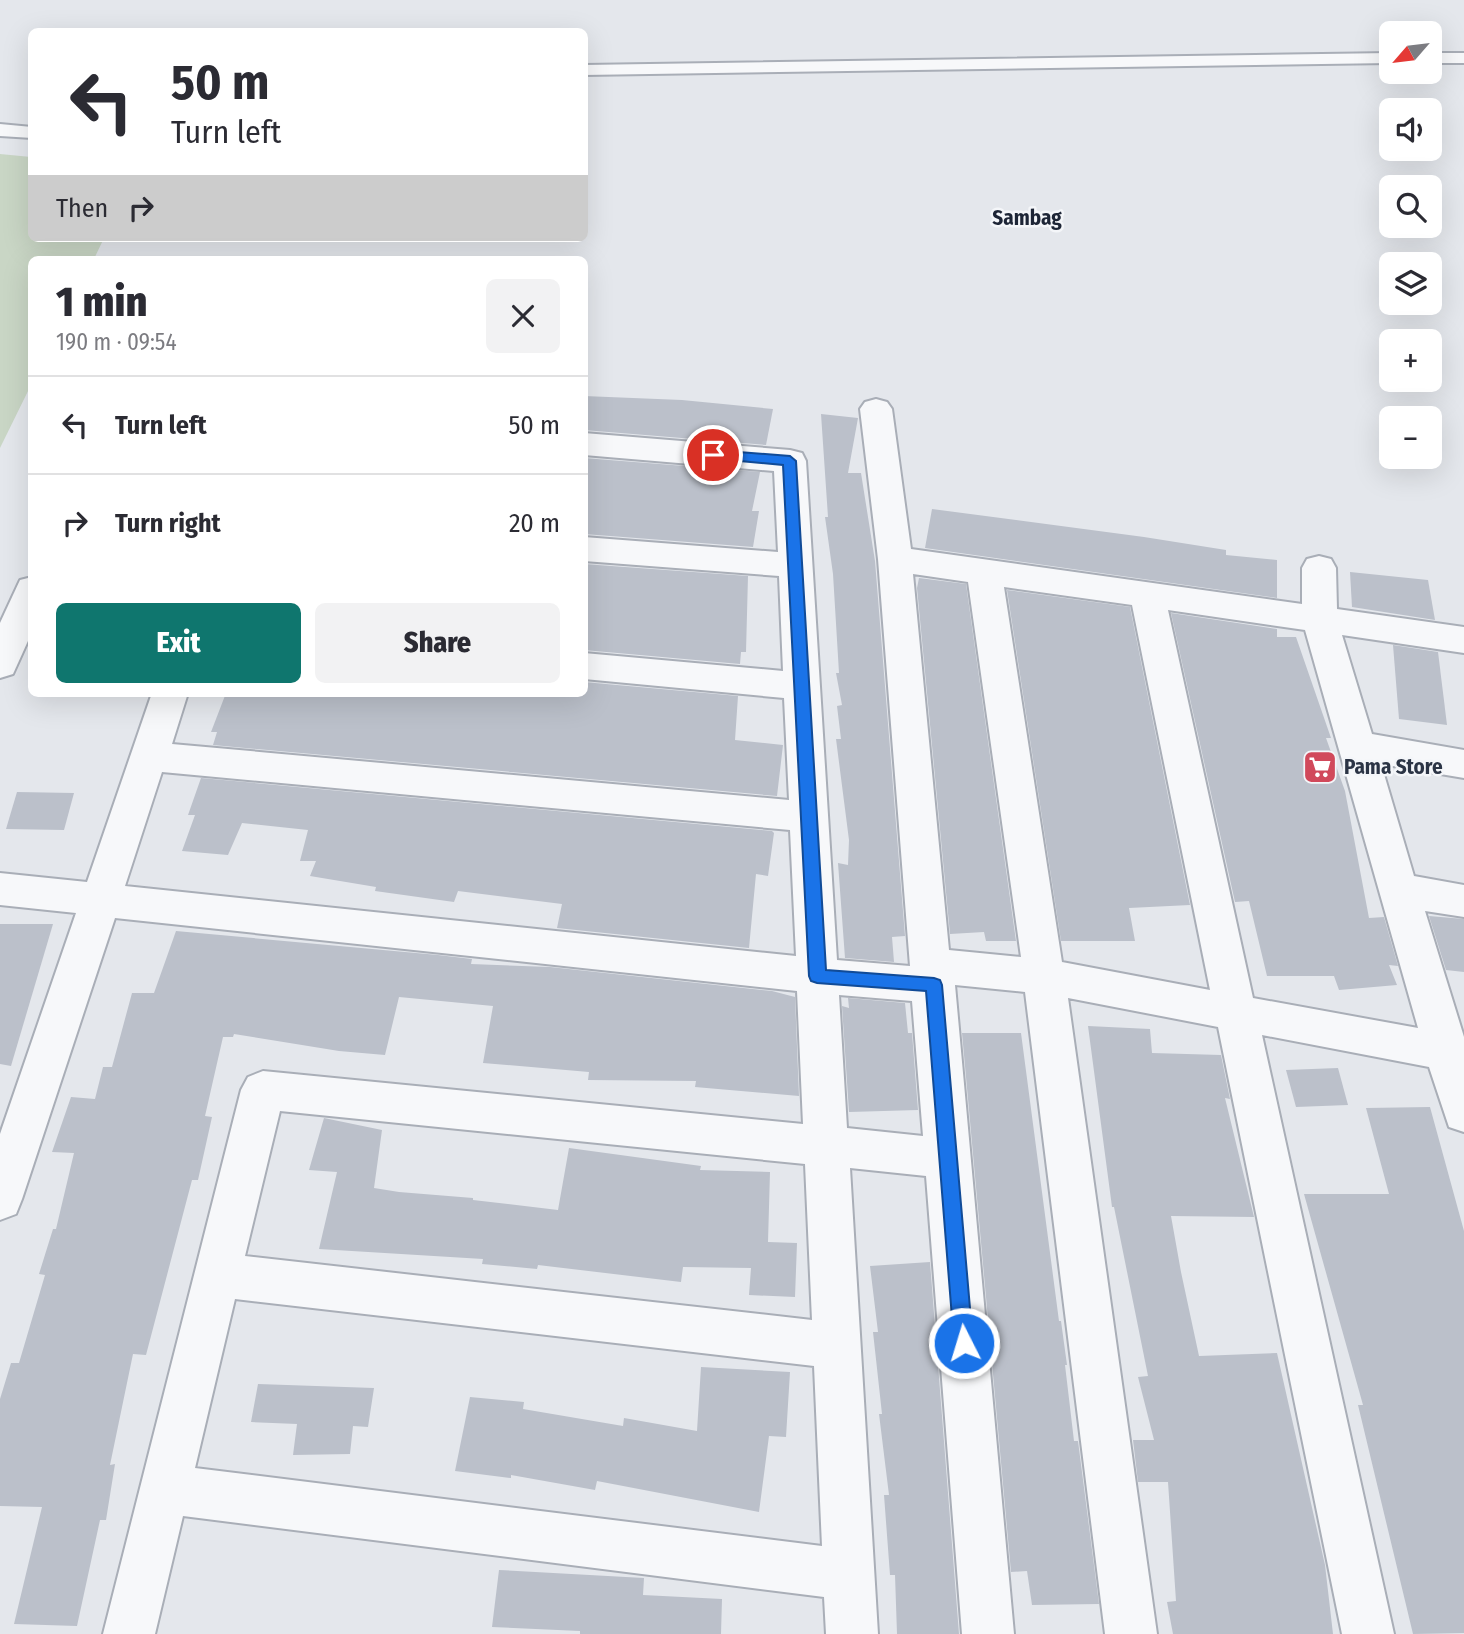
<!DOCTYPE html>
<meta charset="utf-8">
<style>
body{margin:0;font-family:"Fira Sans Condensed",sans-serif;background:#f2f2f3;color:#2b2b33;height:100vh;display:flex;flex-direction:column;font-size:26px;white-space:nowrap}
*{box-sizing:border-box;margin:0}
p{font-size:23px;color:#7c7c81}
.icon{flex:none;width:38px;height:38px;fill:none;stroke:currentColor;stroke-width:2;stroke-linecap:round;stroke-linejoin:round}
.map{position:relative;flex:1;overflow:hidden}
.panel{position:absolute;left:28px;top:256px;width:560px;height:441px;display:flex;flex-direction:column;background:#fff;border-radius:10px;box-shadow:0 7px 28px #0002}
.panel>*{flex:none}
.guide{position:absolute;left:28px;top:28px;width:560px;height:214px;border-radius:10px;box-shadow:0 7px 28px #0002;background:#fff;color:#2b2b33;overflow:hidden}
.needle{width:46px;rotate:242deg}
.buttons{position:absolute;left:1379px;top:21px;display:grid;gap:14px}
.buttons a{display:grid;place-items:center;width:63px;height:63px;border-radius:10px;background:#fff;box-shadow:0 7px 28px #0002;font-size:35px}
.pin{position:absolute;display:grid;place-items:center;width:60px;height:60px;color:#fff;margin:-30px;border:4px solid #fff;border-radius:50%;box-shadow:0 2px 7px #0007}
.me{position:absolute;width:77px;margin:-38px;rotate:355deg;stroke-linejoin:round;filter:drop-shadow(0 0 5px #0008)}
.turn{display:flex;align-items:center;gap:24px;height:147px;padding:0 28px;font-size:32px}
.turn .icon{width:91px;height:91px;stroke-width:2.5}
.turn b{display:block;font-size:49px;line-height:60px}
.then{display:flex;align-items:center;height:66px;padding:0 28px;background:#0003;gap:14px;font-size:26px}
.round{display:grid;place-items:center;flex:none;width:74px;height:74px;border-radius:10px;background:#f2f2f3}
.headline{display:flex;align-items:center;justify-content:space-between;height:119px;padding:0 28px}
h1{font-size:42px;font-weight:800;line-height:52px}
.cta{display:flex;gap:14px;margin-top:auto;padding:14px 28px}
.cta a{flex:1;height:80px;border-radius:10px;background:#0f766e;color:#fff;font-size:28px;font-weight:800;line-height:80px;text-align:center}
.cta a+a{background:#f2f2f3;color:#2b2b33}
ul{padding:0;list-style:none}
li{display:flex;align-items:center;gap:21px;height:98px;padding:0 28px;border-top:2px solid #e1e1e2}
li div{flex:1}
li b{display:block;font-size:26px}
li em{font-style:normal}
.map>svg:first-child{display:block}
.green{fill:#c9d6c5}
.building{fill:#bbc0ca}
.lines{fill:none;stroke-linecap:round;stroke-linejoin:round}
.service-casing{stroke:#a9aeb7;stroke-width:4}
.minor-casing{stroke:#a9aeb7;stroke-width:4}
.service{fill:#f7f8fa;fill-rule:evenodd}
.minor{fill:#f7f8fa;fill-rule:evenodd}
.route{fill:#1a73e8;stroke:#114b97;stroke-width:2}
.labels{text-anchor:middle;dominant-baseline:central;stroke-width:5;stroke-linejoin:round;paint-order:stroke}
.far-quarter-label{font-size:21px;font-weight:bold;fill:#1d2536;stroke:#f4f6f9}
.poi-label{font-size:21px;font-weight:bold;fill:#2b3445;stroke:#f4f6f9;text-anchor:start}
</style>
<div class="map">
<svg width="1464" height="1634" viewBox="0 0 1464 1634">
<rect width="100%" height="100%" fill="#e4e7ec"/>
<polygon class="green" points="0,154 31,157 32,238 104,238 94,259 32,259 31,385 0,448"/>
<g class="building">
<polygon points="584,396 682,400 773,409 766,445 584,430"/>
<polygon points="821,414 858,418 848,473 861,473 875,561 905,936 892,937 894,962 845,958 838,863 848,865 849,840 836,739 841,739 837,706 842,705 836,673 839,673 833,574 825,517 828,517"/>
<polygon points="584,458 760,472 752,511 759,511 753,547 584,534"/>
<polygon points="932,509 1144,537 1226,550 1226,555 1277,560 1277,598 925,548"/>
<polygon points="584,564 748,576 746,652 741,652 740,664 584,650"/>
<polygon points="1350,572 1428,580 1435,620 1352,607"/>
<polygon points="919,578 966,584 1016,941 986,941 984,932 950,934 917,588"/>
<polygon points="1007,590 1130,607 1190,905 1129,908 1135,941 1061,941"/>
<polygon points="1171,613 1277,629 1277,637 1296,637 1331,738 1326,738 1345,791 1369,918 1384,917 1398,966 1389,965 1397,985 1339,990 1334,976 1267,976 1249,901 1235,902"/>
<polygon points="1393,645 1438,652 1447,725 1399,719"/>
<polygon points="584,682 738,696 735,740 783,745 777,796 213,745 217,732 211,732 226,693 584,693"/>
<polygon points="201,778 772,831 774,833 768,876 756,874 749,948 557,928 562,904 458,891 454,902 375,891 376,887 310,876 316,861 300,861 308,830 242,823 228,855 182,851 195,815 188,815"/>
<polygon points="17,792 74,793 64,830 6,829"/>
<polygon points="1429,916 1464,919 1464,972 1446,970"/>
<polygon points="0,924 53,924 11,1066 0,1064"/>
<polygon points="176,931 438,955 472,959 471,964 550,967 772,991 795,997 799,1096 695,1087 696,1081 588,1080 589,1072 483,1063 493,1006 399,997 385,1055 339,1051 234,1034 233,1037 223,1037 205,1116 212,1117 198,1180 192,1180 146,1355 133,1354 110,1465 115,1464 106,1520 100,1520 77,1626 14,1624 42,1507 0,1506 0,1399 11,1363 19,1363 45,1275 39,1274 53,1229 56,1229 74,1153 52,1152 71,1097 95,1099 103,1067 112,1067 132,993 154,993"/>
<polygon points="848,998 905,1003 908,1033 912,1033 918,1110 849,1112 842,1006 849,1008"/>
<polygon points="1088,1026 1150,1029 1152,1053 1221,1055 1230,1099 1225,1098 1254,1217 1171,1216 1181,1272 1199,1356 1277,1353 1325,1565 1333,1634 1173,1634 1167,1602 1176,1601 1168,1482 1138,1482 1133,1440 1154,1440 1138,1377 1148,1376 1114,1207 1112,1207"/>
<polygon points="962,1033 1021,1033 1059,1321 1061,1321 1067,1365 1065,1365 1074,1441 1078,1441 1099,1604 1032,1605 1027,1571 1011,1572"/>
<polygon points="1338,1068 1348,1105 1296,1107 1286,1070"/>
<polygon points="1430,1107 1464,1231 1464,1633 1413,1634 1358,1405 1363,1405 1304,1194 1389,1194 1366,1108"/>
<polygon points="324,1118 382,1130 374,1188 399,1192 473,1198 473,1200 558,1210 569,1148 701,1166 700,1170 770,1172 768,1242 797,1243 795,1297 749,1295 751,1268 683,1267 681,1282 538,1265 537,1269 482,1264 483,1259 319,1249 337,1172 309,1170"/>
<polygon points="930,1262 959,1634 897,1634 895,1575 890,1575 884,1495 889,1495 879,1414 882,1414 873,1332 878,1332 870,1266"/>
<polygon points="701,1367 790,1372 786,1437 769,1436 759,1512 597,1481 595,1490 511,1475 511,1478 455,1471 470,1397 524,1402 523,1409 623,1426 624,1418 697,1431"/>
<polygon points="258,1384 374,1388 368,1427 353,1426 350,1454 293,1455 297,1424 251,1422"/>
<polygon points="499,1570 644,1578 643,1595 722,1599 721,1634 580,1634 580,1631 492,1627"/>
</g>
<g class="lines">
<g class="service-casing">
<g id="service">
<polygon points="1391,53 1391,63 584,75 584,65"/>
<rect x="1430" y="53" width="34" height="10"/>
<polygon points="0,124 32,127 32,138 0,136"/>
</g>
</g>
<g class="minor-casing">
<g id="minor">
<path d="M876,399L887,402L892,409L911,549L1302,604V568L1307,559L1319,556L1331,559L1336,568L1337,609L1464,627V653L1342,635L1372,734L1464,750V778L1381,764L1414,876L1464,885V917L1425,911L1464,1037V1132L1449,1127L1429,1067L1262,1035L1394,1634H1342L1218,1027L1068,998L1157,1634H1105L1025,992L955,985L1014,1634H962L926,1176L850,1168L878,1634H826L824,1597L183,1516L155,1634H103L241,1090L248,1077L263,1071L803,1124L797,991L115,918L22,1199L16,1214L0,1220V1134L76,913L0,905V873L87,882L152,693H188L172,744L789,800L784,698L584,679V653L783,671L779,576L584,561V537L778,552L774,471L584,455V433L790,450L802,453L806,461L837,960L910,966L878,559L860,409L865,402ZM913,574L968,582L1021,957L949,950ZM1004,587L1132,605L1210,990L1062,962ZM1168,610L1305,630L1418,1028L1253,998ZM162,772L790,830L796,956L125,886ZM839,995L912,1001L923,1136L847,1128ZM280,1111L805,1164L812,1320L245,1256ZM235,1299L814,1366L822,1546L195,1468Z"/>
<polygon points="32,577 32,632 13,674 0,678 0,623 20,580"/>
</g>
</g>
<use href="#service" class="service"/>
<use href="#minor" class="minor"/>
</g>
<polygon class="route" points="713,450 790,456 796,461 826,970 934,978 940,980 942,985 973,1343 970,1350 964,1352 957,1350 954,1343 926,991 817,983 811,981 809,976 783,465 708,458 708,451"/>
<defs>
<g id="supermarket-square" transform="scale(1.75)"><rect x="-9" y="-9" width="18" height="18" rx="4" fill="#d1495b" stroke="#f4f6f9"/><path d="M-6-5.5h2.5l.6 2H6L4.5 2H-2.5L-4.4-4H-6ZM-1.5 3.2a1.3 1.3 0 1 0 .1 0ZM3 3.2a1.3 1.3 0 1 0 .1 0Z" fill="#fff"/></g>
</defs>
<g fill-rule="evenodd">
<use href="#supermarket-square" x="1320" y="767"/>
</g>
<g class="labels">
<g class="far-quarter-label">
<text x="1027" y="218">Sambag</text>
</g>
<g class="poi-label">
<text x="1344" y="767">Pama Store</text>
</g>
</g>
</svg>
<div class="buttons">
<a><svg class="needle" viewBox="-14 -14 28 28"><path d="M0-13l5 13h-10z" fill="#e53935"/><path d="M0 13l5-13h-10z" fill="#7c7c81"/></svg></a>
<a><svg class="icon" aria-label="sound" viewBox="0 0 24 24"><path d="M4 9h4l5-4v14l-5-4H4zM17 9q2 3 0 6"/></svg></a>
<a><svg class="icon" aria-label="search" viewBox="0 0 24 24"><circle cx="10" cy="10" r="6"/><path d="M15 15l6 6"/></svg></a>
<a><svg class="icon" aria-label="layers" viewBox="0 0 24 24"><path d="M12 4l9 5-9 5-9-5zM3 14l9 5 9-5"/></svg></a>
<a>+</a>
<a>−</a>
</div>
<div class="pin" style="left:713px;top:455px;background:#d93025"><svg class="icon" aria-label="arrive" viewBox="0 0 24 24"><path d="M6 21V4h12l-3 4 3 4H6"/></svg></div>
<svg class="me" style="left:964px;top:1343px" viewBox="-20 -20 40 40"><circle r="17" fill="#1a73e8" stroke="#fff" stroke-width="3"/><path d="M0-11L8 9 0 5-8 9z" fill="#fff"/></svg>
<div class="guide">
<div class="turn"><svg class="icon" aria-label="left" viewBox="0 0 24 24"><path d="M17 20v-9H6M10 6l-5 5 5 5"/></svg><div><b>50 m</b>Turn left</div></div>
<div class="then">Then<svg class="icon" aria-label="right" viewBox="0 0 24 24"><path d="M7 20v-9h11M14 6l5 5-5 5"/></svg></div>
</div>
<section class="panel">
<div class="headline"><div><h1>1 min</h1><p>190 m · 09:54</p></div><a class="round"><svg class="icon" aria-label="close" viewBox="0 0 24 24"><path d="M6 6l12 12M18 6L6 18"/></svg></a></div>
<ul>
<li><svg class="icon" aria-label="left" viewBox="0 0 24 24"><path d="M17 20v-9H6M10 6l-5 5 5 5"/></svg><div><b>Turn left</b></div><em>50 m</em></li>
<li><svg class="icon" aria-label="right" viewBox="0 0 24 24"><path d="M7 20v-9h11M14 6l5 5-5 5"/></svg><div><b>Turn right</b></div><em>20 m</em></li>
</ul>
<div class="cta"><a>Exit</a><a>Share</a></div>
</section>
</div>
